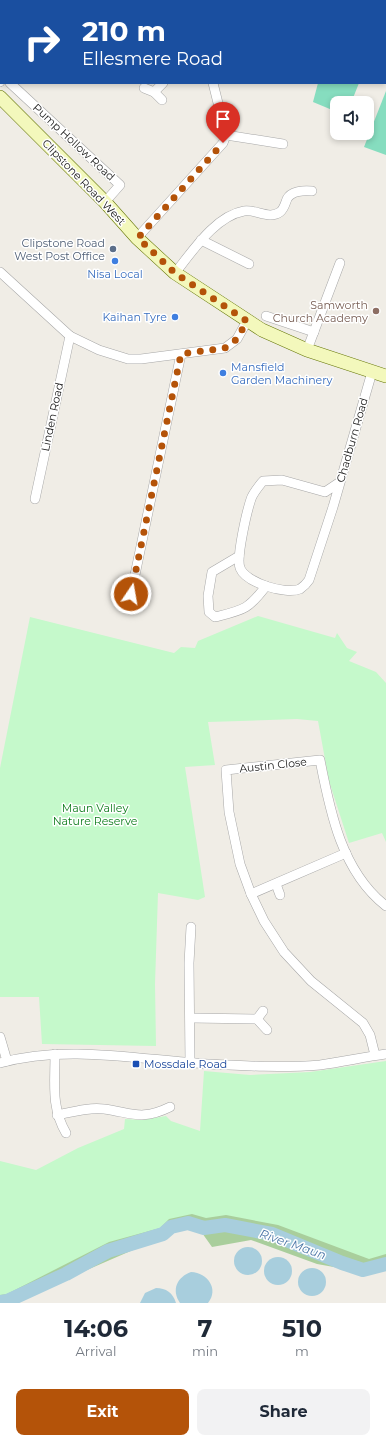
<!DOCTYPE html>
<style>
body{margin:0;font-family:Montserrat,sans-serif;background:#f2f2f3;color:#1f2937;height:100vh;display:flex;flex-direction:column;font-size:15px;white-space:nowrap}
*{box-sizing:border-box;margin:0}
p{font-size:13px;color:#747a83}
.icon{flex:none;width:22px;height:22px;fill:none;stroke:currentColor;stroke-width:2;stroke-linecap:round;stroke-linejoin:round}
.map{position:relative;height:1303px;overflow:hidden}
.drawer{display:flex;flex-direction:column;background:#fff;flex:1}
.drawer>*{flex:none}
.top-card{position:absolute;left:0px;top:0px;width:386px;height:84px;box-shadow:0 2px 6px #0003;background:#1a4fa0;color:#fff;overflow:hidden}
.controls{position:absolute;left:330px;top:96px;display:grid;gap:8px}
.controls a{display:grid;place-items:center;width:44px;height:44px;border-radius:8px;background:#fff;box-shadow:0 2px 6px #0003;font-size:20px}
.pin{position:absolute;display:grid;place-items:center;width:34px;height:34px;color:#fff;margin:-41px -17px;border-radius:50% 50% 50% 0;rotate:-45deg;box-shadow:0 0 4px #0007}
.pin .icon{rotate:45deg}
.me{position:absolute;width:44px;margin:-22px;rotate:12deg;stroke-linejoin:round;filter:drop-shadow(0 0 3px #0008)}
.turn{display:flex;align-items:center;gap:14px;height:84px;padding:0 16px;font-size:18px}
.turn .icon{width:52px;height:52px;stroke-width:2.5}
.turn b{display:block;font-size:28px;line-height:34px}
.eta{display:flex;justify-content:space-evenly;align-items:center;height:68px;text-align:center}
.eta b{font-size:24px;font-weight:700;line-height:28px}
.cta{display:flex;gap:8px;margin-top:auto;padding:8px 16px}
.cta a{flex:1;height:46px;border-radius:8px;background:#b45309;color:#fff;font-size:16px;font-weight:700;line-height:46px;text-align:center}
.cta a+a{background:#f2f2f3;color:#1f2937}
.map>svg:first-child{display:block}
.forest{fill:#a9ce9c}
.park{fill:#c5f9cb}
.pitch{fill:#86ddbf}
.water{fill:#a8cedd}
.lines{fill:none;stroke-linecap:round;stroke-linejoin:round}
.river{stroke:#a8cedd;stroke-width:14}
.street-casing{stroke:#a7a7a7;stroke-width:10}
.secondary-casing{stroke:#657607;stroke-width:14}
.street{stroke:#fff;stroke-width:9}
.secondary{stroke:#f3f8bc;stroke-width:13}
.route{stroke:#b45309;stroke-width:7;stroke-dasharray:0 12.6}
.service-dot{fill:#5c6f8a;stroke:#fff;stroke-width:1.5}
.shop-dot{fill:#3f7fe0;stroke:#fff;stroke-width:1.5}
.education-dot{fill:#8d6e63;stroke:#fff;stroke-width:1.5}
.transit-dot{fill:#1a4fb4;stroke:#fff;stroke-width:1.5}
.labels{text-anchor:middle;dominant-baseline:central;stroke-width:3;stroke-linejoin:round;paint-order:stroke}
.street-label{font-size:11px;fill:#202020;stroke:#fff}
.service-label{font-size:11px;fill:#4e5e75;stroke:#fff;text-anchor:end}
.shop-label{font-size:11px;fill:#366cbe;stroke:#fff}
.education-label{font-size:11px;fill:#785e54;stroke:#fff;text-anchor:end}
.park-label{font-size:11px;fill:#0e7d1c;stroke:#fff}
.transit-label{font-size:11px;fill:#164399;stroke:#fff;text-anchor:start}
.water-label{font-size:12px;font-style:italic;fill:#4a75a6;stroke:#fff}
</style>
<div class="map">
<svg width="386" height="1303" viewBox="0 0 386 1303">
<rect width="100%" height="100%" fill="#f0ede6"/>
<polygon class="forest" points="386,1198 386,1270 373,1274 317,1264 251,1240 212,1247 195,1223 11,1303 0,1303 0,1234 73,1212"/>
<g class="park">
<polygon points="258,616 335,638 337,633 347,648 357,652 349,661 376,672 386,683 386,842 382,833 349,843 329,781 318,721 297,719 208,722 215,765 185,767 205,897 198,900 158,893 155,984 156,1046 42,1044 39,997 0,997 0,768 30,617 174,653 181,647 195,648 198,641"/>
<polygon points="386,1061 386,1254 369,1259 278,1225 226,1215 206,1218 192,1214 169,1219 160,1228 109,1242 7,1294 0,1295 0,1161 36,1170 78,1148 124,1129 125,1119 142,1120 166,1116 171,1121 200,1131 204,1071 250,1075 310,1072"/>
</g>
<g class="pitch">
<polygon points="318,83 359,83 351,103 337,103 337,112 313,102"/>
<polygon points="386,91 386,155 364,147"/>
</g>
<g class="water">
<circle cx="248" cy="1261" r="14"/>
<circle cx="278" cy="1271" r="14"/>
<circle cx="312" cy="1282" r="14"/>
<path d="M191,1272C208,1273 219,1289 208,1303H180C171,1290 177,1277 191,1272Z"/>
<path d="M156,1288C166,1288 173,1293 176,1303H140L145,1293Z"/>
</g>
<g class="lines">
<polyline class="river" points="0,1302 7,1301 66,1274 108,1251 163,1234 171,1227 188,1223 204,1228 225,1225 272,1234 342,1263 363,1270 386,1264"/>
<g class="street-casing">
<g id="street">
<polyline points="30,0 31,1"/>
<polyline points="148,0 149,1"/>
<polyline points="221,1 222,0"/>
<polyline points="0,82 1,80"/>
<polyline points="10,83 120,185 105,202"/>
<polyline points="144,88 154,92 162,100"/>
<polyline points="154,92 163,83"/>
<polyline points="226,135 283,144"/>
<polyline points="137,238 223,143 226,135 213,83"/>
<polyline points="201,240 249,264"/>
<polyline points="0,272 70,336 99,350 128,359 141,359 225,348 237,339 247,321"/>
<path d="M175,273C192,252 215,216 244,211C256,209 269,220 280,212C284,209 285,204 287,199C291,191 304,190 312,191"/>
<polyline points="266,316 314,332"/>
<polyline points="307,350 340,263"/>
<path d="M340,482L325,492L282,480L263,481C259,486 253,493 251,499C247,511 236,557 240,568C246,583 286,595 300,589C303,587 307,583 309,580L333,507L372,372"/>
<polyline points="35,499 70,336"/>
<path d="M239,556L212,572L208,596L209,612L215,617C243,610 248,610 266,586"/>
<polyline points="131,594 181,354"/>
<polyline points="276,884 280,895"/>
<polyline points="251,894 346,853"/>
<polyline points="263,1011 257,1019 267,1030"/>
<polyline points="191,1018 257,1019"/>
<polyline points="0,1037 7,1061"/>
<path d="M55,1054C55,1084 51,1107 66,1133"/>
<path d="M375,1055L370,1035L363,1023L311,981L284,952L264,921L251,894L240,864L229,812L226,770L320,760C330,812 342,872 386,906"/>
<path d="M0,1063C66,1044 141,1060 208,1064C245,1066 283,1068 320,1065C342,1062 364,1057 386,1054"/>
<polyline points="190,1063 189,963 191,927"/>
<path d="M57,1115C72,1112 89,1107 104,1109C133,1113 141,1121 170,1107"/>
</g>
</g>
<g class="secondary-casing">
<polyline id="secondary" points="0,97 105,202 137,238 175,273 262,330 307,350 386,376"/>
</g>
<use href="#street" class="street"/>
<use href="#secondary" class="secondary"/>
</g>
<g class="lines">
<polyline class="route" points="131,594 181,354 225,348 237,339 247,321 175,273 138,238 223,143"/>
</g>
<circle class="service-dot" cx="113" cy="249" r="4"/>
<g class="shop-dot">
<circle cx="115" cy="261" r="4"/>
<circle cx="175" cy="317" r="4"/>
<circle cx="223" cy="373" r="4"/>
</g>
<circle class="education-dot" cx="376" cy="311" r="4"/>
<rect class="transit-dot" x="132" y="1060" width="8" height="8" rx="2"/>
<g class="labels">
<g class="street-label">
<text transform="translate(74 142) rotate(43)">Pump Hollow Road</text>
<text transform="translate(84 182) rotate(46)">Clipstone Road West</text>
<text transform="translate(52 417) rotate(-78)">Linden Road</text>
<text transform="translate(352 440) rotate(-74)">Chadburn Road</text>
<text transform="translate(273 765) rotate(-6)">Austin Close</text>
</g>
<g class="service-label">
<text x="105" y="243">Clipstone Road<tspan x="105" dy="13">West Post Office</tspan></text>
</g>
<g class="shop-label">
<text x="115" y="274">Nisa Local</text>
<text x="167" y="317" text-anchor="end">Kaihan Tyre</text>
<text x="231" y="367" text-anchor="start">Mansfield<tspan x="231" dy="13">Garden Machinery</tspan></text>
</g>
<g class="education-label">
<text x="368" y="305">Samworth<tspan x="368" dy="13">Church Academy</tspan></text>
</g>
<g class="park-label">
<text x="95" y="808">Maun Valley<tspan x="95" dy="13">Nature Reserve</tspan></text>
</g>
<g class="transit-label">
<text x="144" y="1064">Mossdale Road</text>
</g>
<g class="water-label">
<text transform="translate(293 1244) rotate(19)">River Maun</text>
</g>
</g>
</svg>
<div class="controls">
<a><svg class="icon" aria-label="sound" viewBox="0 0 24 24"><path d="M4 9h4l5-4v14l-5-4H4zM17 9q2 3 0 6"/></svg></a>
</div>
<div class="pin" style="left:223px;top:143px;background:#d93025"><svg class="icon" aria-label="arrive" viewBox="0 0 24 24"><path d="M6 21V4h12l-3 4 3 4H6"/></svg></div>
<svg class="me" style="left:131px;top:594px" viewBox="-20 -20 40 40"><circle r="17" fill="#b45309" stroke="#fff" stroke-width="3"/><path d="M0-11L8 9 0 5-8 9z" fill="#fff"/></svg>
<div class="top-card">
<div class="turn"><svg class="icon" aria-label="right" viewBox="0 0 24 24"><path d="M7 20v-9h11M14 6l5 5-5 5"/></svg><div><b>210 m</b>Ellesmere Road</div></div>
</div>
</div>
<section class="drawer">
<div class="eta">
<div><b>14:06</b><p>Arrival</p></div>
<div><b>7</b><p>min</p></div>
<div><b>510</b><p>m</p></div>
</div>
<div class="cta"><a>Exit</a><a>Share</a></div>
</section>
